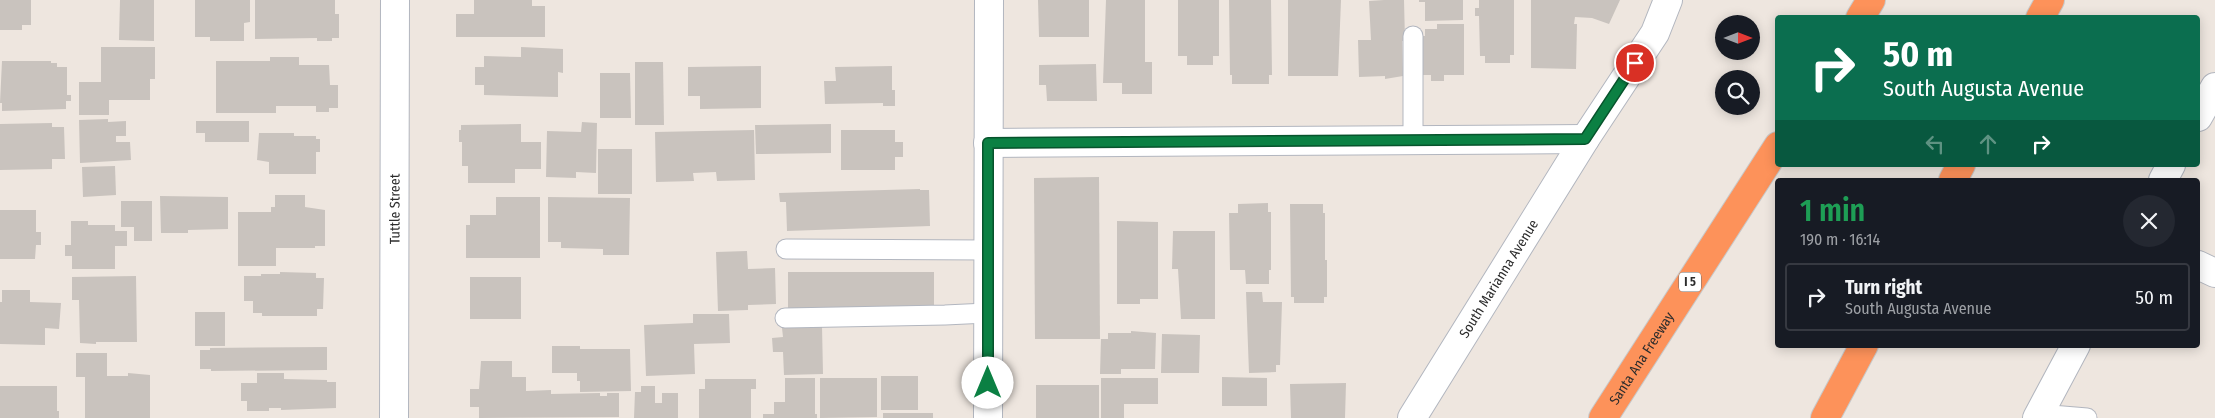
<!DOCTYPE html>
<meta charset="utf-8">
<style>
body{margin:0;font-family:"Fira Sans Condensed",sans-serif;background:#242831;color:#f1f3f6;height:100vh;display:flex;flex-direction:column;font-size:19px;white-space:nowrap}
*{box-sizing:border-box;margin:0}
p{font-size:16px;color:#9ea1a6}
.icon{flex:none;width:28px;height:28px;fill:none;stroke:currentColor;stroke-width:2;stroke-linecap:round;stroke-linejoin:round}
.map{position:relative;flex:1;overflow:hidden}
.drawer{position:absolute;left:1775px;top:178px;width:425px;height:170px;display:flex;flex-direction:column;background:#171b24;border-radius:5px;box-shadow:0 2px 12px #0003}
.drawer>*{flex:none}
.banner{position:absolute;left:1775px;top:15px;width:425px;height:152px;border-radius:5px;box-shadow:0 2px 12px #0003;background:#0b6e4f;color:#fff;overflow:hidden}
.needle{width:32px;rotate:90deg}
.buttons{position:absolute;left:1715px;top:15px;display:grid;gap:10px}
.buttons a{display:grid;place-items:center;width:45px;height:45px;border-radius:50%;background:#171b24;box-shadow:0 2px 12px #0003;font-size:25px}
.pin{position:absolute;display:grid;place-items:center;width:42px;height:42px;color:#fff;margin:-21px;border:2px solid #fff;border-radius:50%;box-shadow:0 1px 5px #0007}
.me{position:absolute;width:55px;margin:-28px;rotate:0deg;stroke-linejoin:round;filter:drop-shadow(0 0 4px #0008)}
.turn{display:flex;align-items:center;gap:18px;height:105px;padding:0 25px;font-size:22px}
.turn .icon{width:65px;height:65px;stroke-width:2.5}
.turn b{display:block;font-size:35px;line-height:42px}
.lanes{display:flex;align-items:center;height:48px;padding:0 25px;background:#0003;justify-content:center;gap:25px;direction:ltr}
.lanes .off{opacity:.35}
.round{display:grid;place-items:center;flex:none;width:52px;height:52px;border-radius:26px;background:#242831}
.summary{display:flex;align-items:center;justify-content:space-between;height:85px;padding:0 25px}
h1{font-size:30px;font-weight:600;line-height:38px;color:#1e9e55}
ul{padding:0;list-style:none}
li{display:flex;align-items:center;gap:15px;height:68px;margin:0 10px 8px;padding:0 15px;border:2px solid #363941;border-radius:5px}
li div{flex:1}
li b{display:block;font-size:19px}
li em{font-style:normal}
.map>svg:first-child{display:block}
.building{fill:#c9c3be}
.lines{fill:none;stroke-linecap:round;stroke-linejoin:round}
.lane-casing{stroke:#b2b6bf;stroke-width:21}
.street-casing{stroke:#b2b6bf;stroke-width:30}
.secondary-casing{stroke:#b2b6bf;stroke-width:30}
.highway-casing{stroke:#c8c8c8;stroke-width:30}
.lane{stroke:#fff;stroke-width:19}
.street{stroke:#fff;stroke-width:28}
.secondary{stroke:#fff;stroke-width:28}
.highway{stroke:#fd925a;stroke-width:28}
.route-casing{stroke:#07532c;stroke-width:12}
.route{stroke:#0b8043;stroke-width:9}
.labels{text-anchor:middle;dominant-baseline:central;stroke-width:4;stroke-linejoin:round;paint-order:stroke}
.shield{fill:#fff;stroke:#6b6b6b;stroke-width:1}
.shield-label{font-size:12px;font-weight:bold;fill:#2c2c2c}
.street-label{font-size:14px;fill:#2c2c2c;stroke:#fff}
</style>
<div class="map">
<svg width="2215" height="418" viewBox="0 0 2215 418">
<rect width="100%" height="100%" fill="#eee6df"/>
<g class="building">
<polygon points="0,0 31,0 31,25 22,25 22,30 0,30"/>
<polygon points="120,0 154,0 154,41 119,40"/>
<polygon points="195,0 250,0 250,22 244,23 244,41 210,41 210,37 195,37"/>
<polygon points="255,0 335,0 335,14 339,14 339,38 332,38 332,41 317,41 317,38 255,39"/>
<polygon points="474,0 532,0 532,6 545,6 545,37 456,37 456,14 474,14"/>
<polygon points="1038,0 1089,0 1089,37 1039,37"/>
<polygon points="1106,0 1145,0 1145,62 1152,62 1152,94 1122,94 1122,83 1103,83"/>
<polygon points="1178,0 1219,0 1219,56 1213,56 1213,65 1187,65 1187,56 1178,56"/>
<polygon points="1229,0 1271,0 1272,75 1269,75 1269,84 1232,84 1232,75 1230,75"/>
<polygon points="1288,0 1341,0 1338,76 1288,76"/>
<polygon points="1384,0 1404,0 1405,41 1402,41 1403,76 1385,79 1385,76 1359,77 1358,40 1371,40 1369,1"/>
<polygon points="1419,0 1463,0 1463,20 1425,21 1425,2 1419,2"/>
<polygon points="1479,0 1514,0 1514,55 1510,55 1510,63 1485,63 1485,56 1480,56 1479,16 1475,16 1475,8 1479,8"/>
<polygon points="1531,0 1620,0 1609,24 1592,18 1575,17 1574,24 1577,24 1576,69 1531,68"/>
<polygon points="1437,24 1464,24 1464,75 1444,75 1444,81 1431,81 1431,75 1419,75 1418,36 1425,36 1425,29 1437,29"/>
<polygon points="101,47 155,47 155,79 150,79 150,100 109,100 109,115 79,115 79,82 101,82"/>
<polygon points="521,47 563,49 563,73 558,72 558,97 484,95 484,85 475,85 475,67 484,67 484,56 521,57"/>
<polygon points="270,57 299,57 299,65 329,65 330,85 338,85 338,108 329,108 329,112 316,112 316,106 276,106 276,113 216,113 216,61 270,61"/>
<polygon points="2,61 51,61 51,63 57,63 57,67 67,67 67,95 71,95 71,101 66,101 66,109 2,111 2,103 0,103"/>
<polygon points="635,62 663,62 664,125 635,125"/>
<polygon points="1096,64 1097,101 1047,101 1046,85 1039,85 1039,65"/>
<polygon points="761,66 761,108 700,109 700,96 688,96 688,67"/>
<polygon points="892,66 892,90 895,90 895,106 883,106 883,103 825,104 824,81 836,81 835,67"/>
<polygon points="600,73 630,73 631,118 600,118"/>
<polygon points="108,119 108,122 126,121 126,136 116,136 116,142 130,142 131,160 80,163 79,120"/>
<polygon points="196,121 249,121 249,142 205,142 205,133 196,133"/>
<polygon points="582,122 597,123 596,173 576,172 576,178 546,177 547,131 581,132"/>
<polygon points="52,123 52,127 64,127 65,159 52,159 52,169 0,170 0,124"/>
<polygon points="521,124 521,142 541,142 541,169 515,169 515,183 468,183 468,166 462,166 462,142 459,142 459,130 461,130 461,125"/>
<polygon points="831,124 831,153 756,154 755,125"/>
<polygon points="754,130 755,180 717,181 716,172 693,173 694,181 656,182 655,132"/>
<polygon points="841,130 895,130 895,142 903,142 903,157 895,157 895,170 841,170"/>
<polygon points="259,133 294,133 294,136 316,136 316,139 320,139 320,152 316,152 316,174 269,174 269,162 257,160"/>
<rect x="598" y="149" width="34" height="45"/>
<polygon points="115,166 116,195 83,197 82,167"/>
<polygon points="1099,177 1100,339 1035,339 1034,178"/>
<polygon points="920,189 920,190 929,190 930,226 787,231 786,202 780,202 779,193"/>
<polygon points="275,195 305,195 305,207 325,210 325,246 315,246 315,248 276,248 276,266 238,266 238,212 271,212 271,207 275,207"/>
<polygon points="160,196 228,197 228,229 188,230 188,233 161,233"/>
<polygon points="496,197 540,197 540,258 466,258 466,225 470,225 470,215 496,215"/>
<polygon points="548,197 630,198 629,255 603,255 603,249 561,248 561,242 548,242"/>
<polygon points="121,201 152,201 152,241 134,241 134,227 121,227"/>
<polygon points="1268,203 1268,212 1271,212 1271,270 1269,270 1269,284 1246,284 1245,270 1230,270 1229,213 1238,213 1238,204"/>
<polygon points="1290,204 1323,204 1323,213 1325,213 1325,260 1327,260 1327,297 1324,297 1324,303 1294,303 1294,297 1291,297"/>
<polygon points="0,210 36,210 36,232 41,232 41,245 36,245 35,259 0,259"/>
<polygon points="71,221 88,221 88,225 115,225 115,231 127,231 127,246 115,246 115,269 72,269 72,256 65,256 65,245 71,245"/>
<polygon points="1117,221 1158,222 1158,299 1140,299 1140,304 1117,304"/>
<polygon points="1173,231 1215,231 1215,319 1181,319 1178,269 1172,269"/>
<polygon points="747,251 748,269 775,268 776,304 748,305 748,310 718,311 716,252"/>
<polygon points="280,272 316,273 316,278 324,278 323,309 317,309 317,316 262,316 262,313 253,313 253,301 244,301 244,276 261,276 261,274 280,274"/>
<rect x="788" y="272" width="146" height="38"/>
<polygon points="136,276 137,342 96,342 96,344 80,343 79,300 72,300 72,277"/>
<rect x="470" y="277" width="51" height="42"/>
<polygon points="2,290 30,290 30,302 61,303 59,329 45,328 45,345 0,344 0,302 2,302"/>
<polygon points="1246,292 1262,292 1263,302 1282,302 1280,365 1276,365 1276,372 1249,373"/>
<rect x="195" y="312" width="30" height="34"/>
<polygon points="693,314 729,314 730,343 694,344 695,374 646,376 644,325 693,323"/>
<polygon points="822,326 823,374 784,375 783,352 773,352 772,338 783,337 782,328"/>
<polygon points="1131,331 1156,333 1155,369 1121,369 1121,374 1100,374 1101,339 1108,339 1108,333 1131,333"/>
<polygon points="1162,334 1200,335 1199,373 1161,373"/>
<polygon points="552,346 580,346 580,349 630,349 631,391 580,392 580,381 577,381 577,373 552,373"/>
<polygon points="327,347 327,370 211,371 211,369 200,369 200,350 210,350 210,348"/>
<polygon points="76,353 107,353 107,376 128,376 128,373 150,375 150,418 85,418 85,377 76,377"/>
<polygon points="481,361 512,361 512,377 526,377 526,391 551,390 551,394 600,393 600,396 607,396 607,393 619,393 619,417 479,418 479,407 470,407 470,389 479,389"/>
<polygon points="257,373 284,373 284,379 327,380 327,382 336,382 336,408 281,410 281,408 269,408 269,411 247,411 247,401 241,401 241,383 257,383"/>
<rect x="881" y="376" width="37" height="34"/>
<polygon points="1222,377 1267,378 1267,406 1222,406"/>
<polygon points="785,378 815,378 815,414 817,414 817,418 763,418 763,414 774,414 774,402 785,402"/>
<polygon points="820,378 877,378 877,417 820,418"/>
<polygon points="1101,378 1158,378 1158,404 1124,404 1124,418 1101,418"/>
<polygon points="705,379 756,379 756,389 751,389 751,418 699,418 699,389 705,389"/>
<polygon points="1346,383 1345,418 1291,418 1290,384"/>
<rect x="1036" y="385" width="63" height="33"/>
<polygon points="0,386 57,386 57,411 59,411 59,418 0,418"/>
<polygon points="641,386 655,386 655,403 662,403 662,393 678,393 678,418 634,418 635,392 641,392"/>
<rect x="883" y="413" width="50" height="5"/>
</g>
<g class="lines">
<g class="lane-casing">
<g id="lane">
<polyline points="1413,36 1413,141"/>
<polyline points="786,249 987,250"/>
<polyline points="785,318 945,315 987,313"/>
<polyline points="2039,414 2087,418"/>
</g>
</g>
<g class="street-casing">
<g id="street">
<polyline points="988,143 1585,139"/>
<path id="s1" d="M394,418L395,0"/>
<path id="s2" d="M1412,418L1585,139L1655,33L1668,0"/>
</g>
</g>
<g class="secondary-casing">
<g id="secondary">
<polyline points="2198,117 2215,87"/>
<polyline points="2163,180 2171,165"/>
<polyline points="2198,265 2215,273"/>
<polyline points="988,418 989,0"/>
<polyline points="2037,418 2076,345"/>
</g>
</g>
<g class="highway-casing">
<g id="highway">
<polyline points="1860,18 1871,0"/>
<polyline points="2040,18 2050,0"/>
<polyline points="1953,180 1961,165"/>
<path id="s3" d="M1603,418L1778,146"/>
<polyline points="1825,418 1864,345"/>
</g>
</g>
<use href="#lane" class="lane"/>
<use href="#street" class="street"/>
<use href="#secondary" class="secondary"/>
<use href="#highway" class="highway"/>
</g>
<g class="lines">
<g class="route-casing">
<polyline id="route" points="988,383 988,143 1585,139 1635,63"/>
</g>
<use href="#route" class="route"/>
</g>
<g class="labels">
<rect class="shield" x="1679" y="272.5" width="22" height="19" rx="4"/>
<g class="shield-label">
<text x="1690" y="282">I 5</text>
</g>
<g class="street-label">
<text stroke="none"><textPath href="#s1" startOffset="209">Tuttle Street</textPath></text>
<text stroke="none"><textPath href="#s2" startOffset="164">South Marianna Avenue</textPath></text>
<text stroke="none"><textPath href="#s3" startOffset="71">Santa Ana Freeway</textPath></text>
</g>
</g>
</svg>
<div class="buttons">
<a><svg class="needle" viewBox="-14 -14 28 28"><path d="M0-13l5 13h-10z" fill="#e53935"/><path d="M0 13l5-13h-10z" fill="#9ea1a6"/></svg></a>
<a><svg class="icon" aria-label="search" viewBox="0 0 24 24"><circle cx="10" cy="10" r="6"/><path d="M15 15l6 6"/></svg></a>
</div>
<div class="pin" style="left:1635px;top:63px;background:#d93025"><svg class="icon" aria-label="arrive" viewBox="0 0 24 24"><path d="M6 21V4h12l-3 4 3 4H6"/></svg></div>
<svg class="me" style="left:988px;top:383px" viewBox="-20 -20 40 40"><circle r="19" fill="#fff"/><path d="M0-13L10 11 0 6-10 11z" fill="#0b8043"/></svg>
<div class="banner">
<div class="turn"><svg class="icon" aria-label="right" viewBox="0 0 24 24"><path d="M7 20v-9h11M14 6l5 5-5 5"/></svg><div><b>50 m</b>South Augusta Avenue</div></div>
<div class="lanes"><svg class="icon off" aria-label="left" viewBox="0 0 24 24"><path d="M17 20v-9H6M10 6l-5 5 5 5"/></svg><svg class="icon off" aria-label="ahead" viewBox="0 0 24 24"><path d="M12 20V5M6 11l6-6 6 6"/></svg><svg class="icon" aria-label="right" viewBox="0 0 24 24"><path d="M7 20v-9h11M14 6l5 5-5 5"/></svg></div>
</div>
<section class="drawer">
<div class="summary"><div><h1>1 min</h1><p>190 m · 16:14</p></div><a class="round"><svg class="icon" aria-label="close" viewBox="0 0 24 24"><path d="M6 6l12 12M18 6L6 18"/></svg></a></div>
<ul>
<li><svg class="icon" aria-label="right" viewBox="0 0 24 24"><path d="M7 20v-9h11M14 6l5 5-5 5"/></svg><div><b>Turn right</b><p>South Augusta Avenue</p></div><em>50 m</em></li>
</ul>
</section>
</div>
